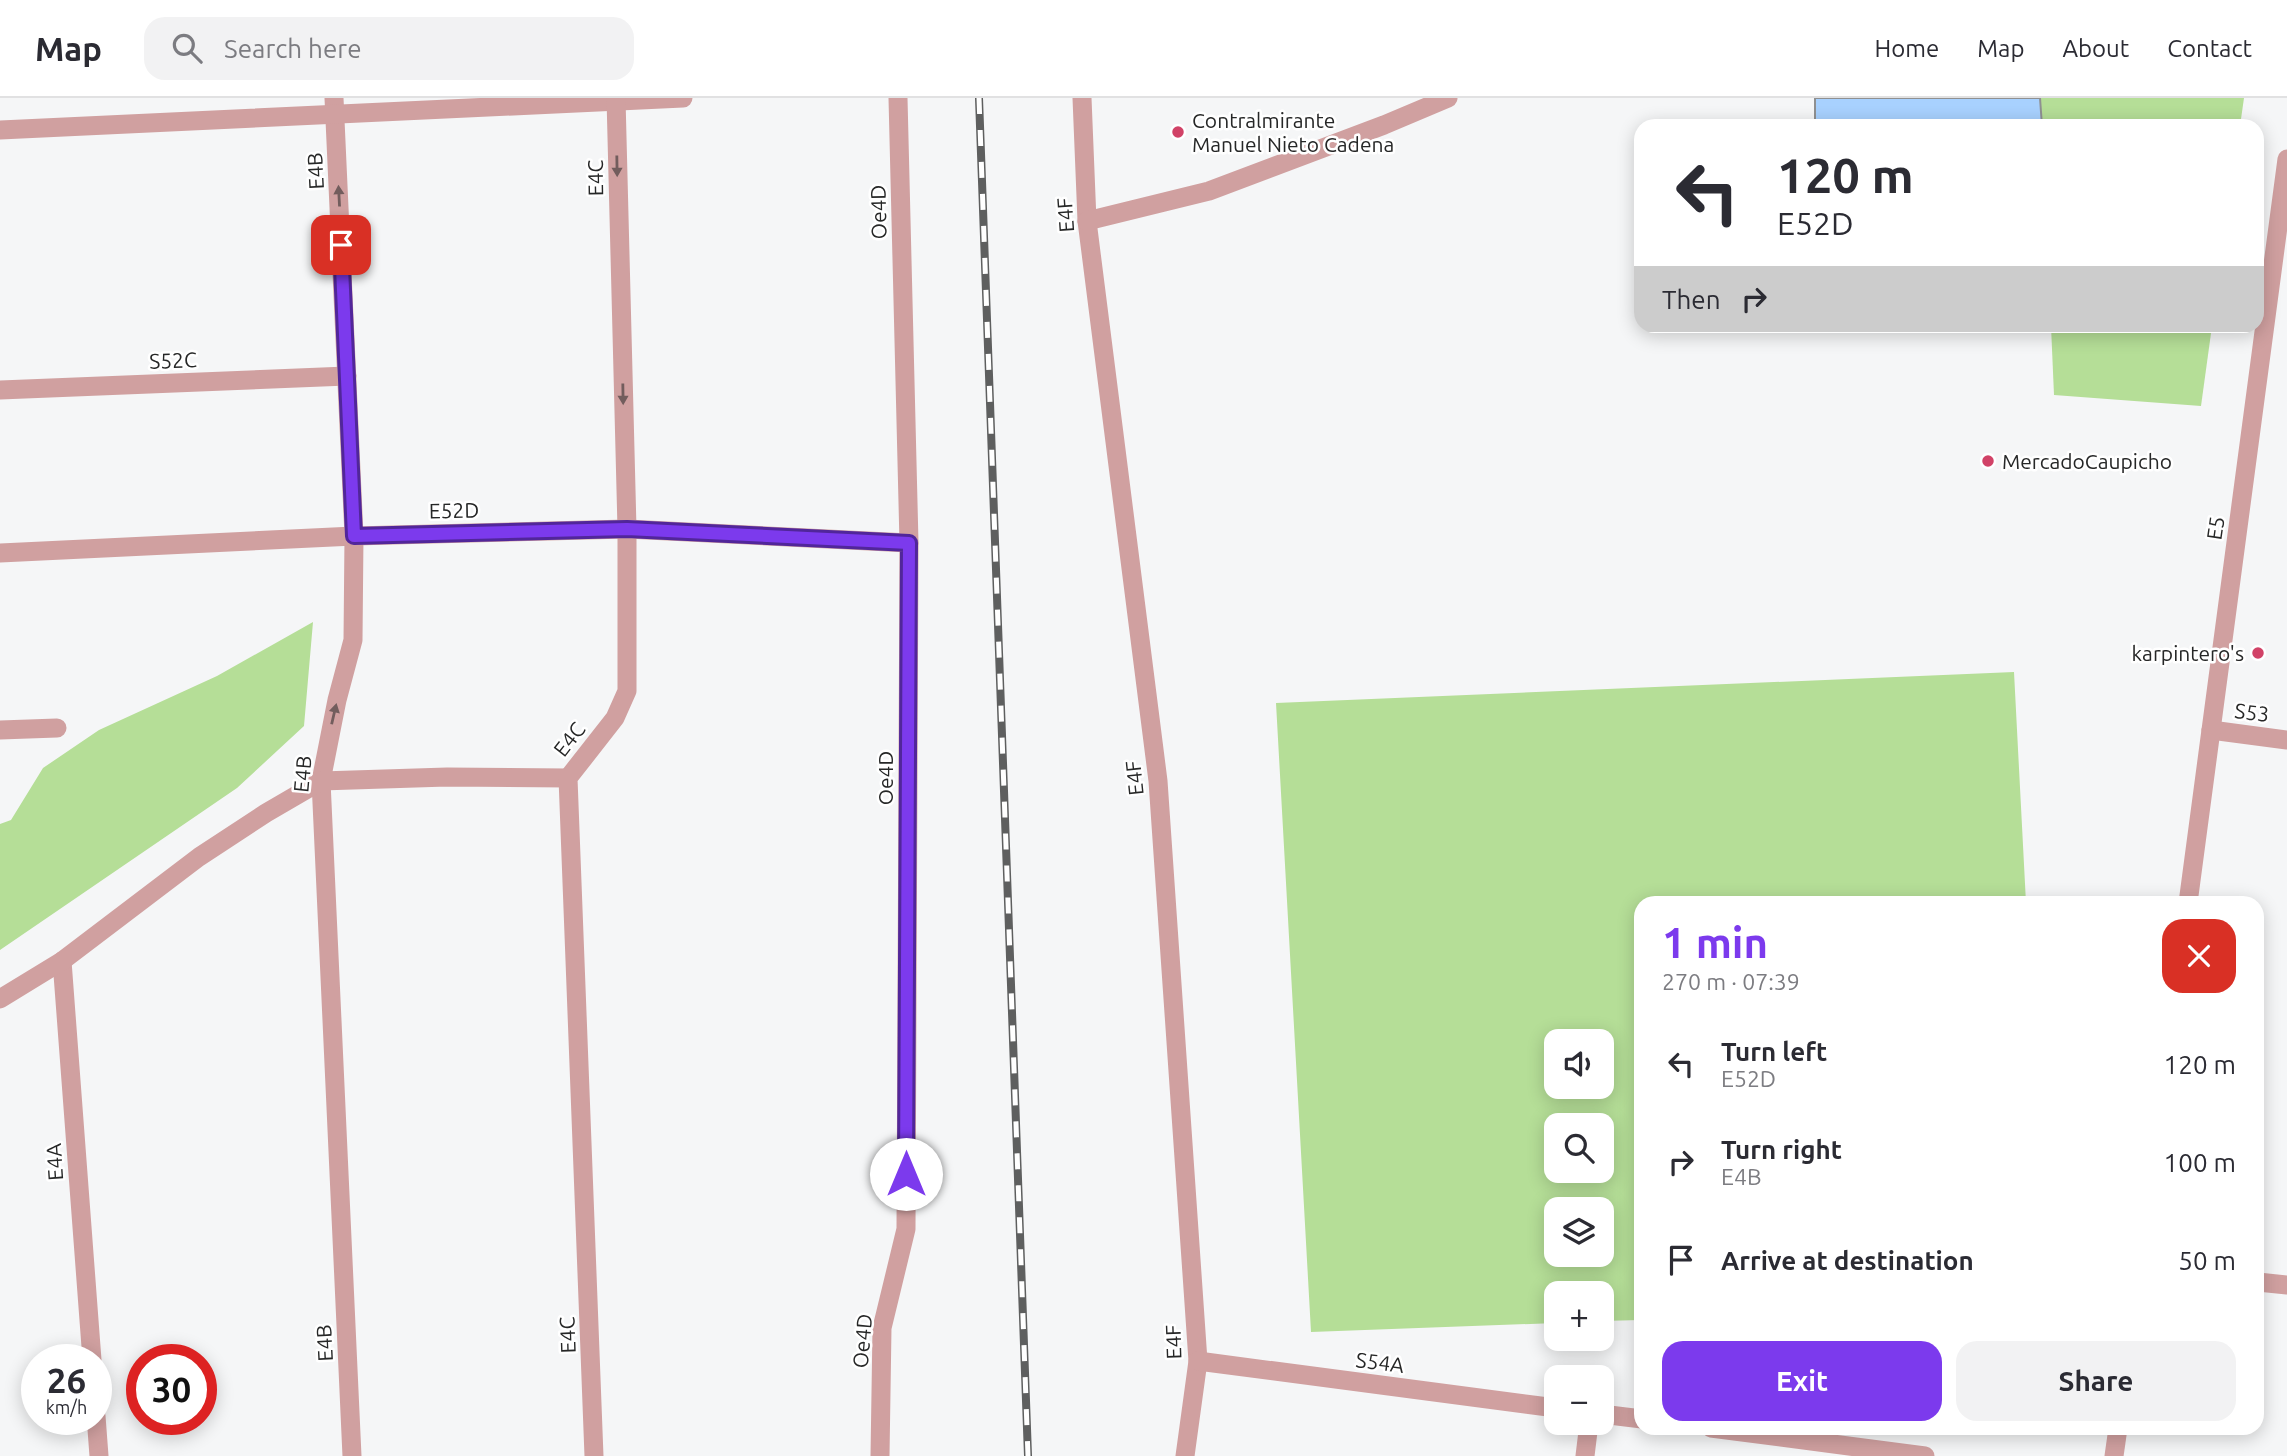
<!DOCTYPE html>
<meta charset="utf-8">
<style>
body{margin:0;font-family:Ubuntu,sans-serif;background:#f2f2f3;color:#2b2b33;height:100vh;display:flex;flex-direction:column;font-size:26px;white-space:nowrap}
*{box-sizing:border-box;margin:0}
p{font-size:23px;color:#7c7c81}
.icon{flex:none;width:38px;height:38px;fill:none;stroke:currentColor;stroke-width:2;stroke-linecap:round;stroke-linejoin:round}
.map{position:relative;flex:1;overflow:hidden}
.panel{position:absolute;left:1634px;top:798px;width:630px;height:539px;display:flex;flex-direction:column;background:#fff;border-radius:21px;box-shadow:0 4px 18px #0003}
.panel>*{flex:none}
.hud{position:absolute;left:1634px;top:21px;width:630px;height:214px;border-radius:21px;box-shadow:0 4px 18px #0003;background:#fff;color:#2b2b33;overflow:hidden}
.fabs{position:absolute;left:1544px;top:931px;display:grid;gap:14px}
.fabs a{display:grid;place-items:center;width:70px;height:70px;border-radius:14px;background:#fff;box-shadow:0 4px 18px #0003;font-size:35px}
.speed{position:absolute;left:21px;top:1246px;display:flex;gap:14px;font-size:35px;font-weight:700;text-align:center}
.speed>*{display:grid;place-content:center;width:91px;height:91px;border-radius:50%;background:#fff;box-shadow:0 4px 18px #0003;line-height:1}
.speed small{font-size:18px;font-weight:400}
.speed .limit{border:10px solid #d22;background:#fff;color:#111}
.pin{position:absolute;display:grid;place-items:center;width:60px;height:60px;color:#fff;margin:-30px;border-radius:14px;box-shadow:0 4px 10px #0006}
.me{position:absolute;width:77px;margin:-38px;rotate:0deg;stroke-linejoin:round;filter:drop-shadow(0 0 5px #0008)}
.turn{display:flex;align-items:center;gap:24px;height:147px;padding:0 28px;font-size:32px}
.turn .icon{width:91px;height:91px;stroke-width:2.5}
.turn b{display:block;font-size:49px;line-height:60px}
.then{display:flex;align-items:center;height:66px;padding:0 28px;background:#0003;gap:14px;font-size:26px}
.round{display:grid;place-items:center;flex:none;width:74px;height:74px;border-radius:21px;background:#f2f2f3}
.head{display:flex;align-items:center;justify-content:space-between;height:119px;padding:0 28px}
h1{font-size:42px;font-weight:600;line-height:52px;color:#7c3aed}
.button{display:flex;gap:14px;margin-top:auto;padding:14px 28px}
.button a{flex:1;height:80px;border-radius:21px;background:#7c3aed;color:#fff;font-size:28px;font-weight:600;line-height:80px;text-align:center}
.button a+a{background:#f2f2f3;color:#2b2b33}
ul{padding:0;list-style:none}
li{display:flex;align-items:center;gap:21px;height:98px;padding:0 28px}
li div{flex:1}
li b{display:block;font-size:26px}
li em{font-style:normal}
header{display:flex;align-items:center;gap:42px;box-sizing:border-box;height:98px;padding:0 35px;background:#fff;border-bottom:2px solid #e1e1e2}
header strong{font-size:33px}
nav{display:flex;gap:38px;margin-inline-start:auto;font-size:24px}
.search{width:490px;height:63px;background:#f2f2f3;display:flex;align-items:center;gap:18px;box-sizing:border-box;padding:0 24px;border-radius:21px;color:#7c7c81;font-size:26px}
.map>svg:first-child{display:block}
.green{fill:#b5de97;fill-rule:evenodd}
.building{fill:#a8d1fe;stroke:#8f9091;stroke-width:2}
.lines{fill:none;stroke-linecap:round;stroke-linejoin:round}
.minor{stroke:#d0a0a0;stroke-width:19}
.rail-casing{stroke:#5e5f5f;stroke-width:8}
.rail{stroke:#fff;stroke-width:5;stroke-dasharray:16;stroke-linecap:butt}
.oneway{fill:#725d5d}
.route-casing{stroke:#51269a;stroke-width:18}
.route{stroke:#7c3aed;stroke-width:12}
.poi-dot{fill:#d14267;stroke:#fff;stroke-width:2.5}
.labels{text-anchor:middle;dominant-baseline:central;stroke-width:5;stroke-linejoin:round;paint-order:stroke}
.poi-label{font-size:21px;fill:#262727;stroke:#fff;text-anchor:start}
.street-label{font-size:21px;fill:#262727;stroke:#fff}
</style>
<header>
<strong>Map</strong>
<div class="search"><svg class="icon" aria-label="search" viewBox="0 0 24 24"><circle cx="10" cy="10" r="6"/><path d="M15 15l6 6"/></svg>Search here</div>
<nav><a>Home</a><a>Map</a><a>About</a><a>Contact</a></nav>
</header>
<div class="map">
<svg width="2287" height="1358" viewBox="0 0 2287 1358">
<rect width="100%" height="100%" fill="#f5f6f7"/>
<g class="green">
<polygon points="2040,0 2244,0 2240,28 2042,28"/>
<polygon points="2051,228 2212,228 2201,308 2054,297"/>
<polygon points="313,524 304,628 237,690 0,852 0,726 11,722 43,670 99,632 217,578"/>
<path d="M2014,574L2026,805H1642L1641,1222L1601,1223V1195H1556V1225L1311,1234L1276,605ZM1556,943H1601V989H1556ZM1556,1027H1601V1073H1556ZM1556,1111H1601V1157H1556Z"/>
</g>
<polygon class="building" points="1815,0 2040,0 2042,28 1815,28"/>
<g class="lines">
<g class="minor">
<polyline points="334,0 354,438 353,542 337,602 321,683 352,1358"/>
<polyline points="1082,0 1087,123 1158,683 1198,1263 1185,1358"/>
<polyline points="0,32 683,0"/>
<polyline points="1087,123 1209,93 1384,27 1448,0"/>
<polyline points="0,292 347,278"/>
<polyline points="0,455 354,438 627,431 909,445"/>
<polyline points="0,632 57,630"/>
<polyline points="2211,632 2287,642"/>
<polyline points="2188,805 2287,61"/>
<polyline points="62,863 92,1262"/>
<polyline points="0,901 62,863 199,759 266,715 321,683 447,679 568,680"/>
<polyline points="2258,1184 2287,1187"/>
<polyline points="1198,1263 1556,1310"/>
<polyline points="1601,1316 1642,1321"/>
<polyline points="96,1318 99,1358"/>
<polyline points="1711,1330 1925,1358"/>
<polyline points="594,1358 568,680 615,620 627,593 627,431 616,0"/>
<polyline points="880,1358 882,1230 906,1131 909,445 898,0"/>
<polyline points="1585,1358 1589,1325"/>
<polyline points="2114,1358 2118,1330"/>
</g>
<g class="rail-casing">
<polyline id="rail" points="979,0 1028,1358"/>
</g>
<use href="#rail" class="rail"/>
</g>
<defs><path id="oneway-solid" d="M-6-.8H1V-3.2L6.5 0L1 3.2V.8H-6Z" transform="scale(1.75)"/></defs>
<g class="oneway">
<use href="#oneway-solid" transform="translate(617 68) rotate(89)"/>
<use href="#oneway-solid" transform="translate(339 98) rotate(-93)"/>
<use href="#oneway-solid" transform="translate(623 296) rotate(89)"/>
<use href="#oneway-solid" transform="translate(334 616) rotate(-77)"/>
</g>
<g class="lines">
<g class="route-casing">
<polyline id="route" points="341,147 354,438 627,431 909,445 906,1076"/>
</g>
<use href="#route" class="route"/>
</g>
<g class="poi-dot">
<circle cx="1178" cy="34" r="7"/>
<circle cx="1988" cy="363" r="7"/>
<circle cx="2258" cy="555" r="7"/>
</g>
<g class="labels">
<g class="poi-label">
<text x="1192" y="22">Contralmirante<tspan x="1192" dy="24">Manuel Nieto Cadena</tspan></text>
<text x="2002" y="363">MercadoCaupicho</text>
<text x="2244" y="555" text-anchor="end">karpintero's</text>
</g>
<g class="street-label">
<text transform="translate(315 73) rotate(-93)">E4B</text>
<text transform="translate(595 80) rotate(-91)">E4C</text>
<text transform="translate(878 114) rotate(-91)">Oe4D</text>
<text transform="translate(1065 117) rotate(-94)">E4F</text>
<text transform="translate(173 262) rotate(-2)">S52C</text>
<text transform="translate(454 412) rotate(-1)">E52D</text>
<text transform="translate(2215 430) rotate(-82)">E5</text>
<text transform="translate(2252 614) rotate(7)">S53</text>
<text transform="translate(569 641) rotate(-52)">E4C</text>
<text transform="translate(302 676) rotate(-85)">E4B</text>
<text transform="translate(885 680) rotate(-90)">Oe4D</text>
<text transform="translate(1134 680) rotate(-96)">E4F</text>
<text transform="translate(54 1064) rotate(-94)">E4A</text>
<text transform="translate(567 1237) rotate(-92)">E4C</text>
<text transform="translate(862 1243) rotate(-85)">Oe4D</text>
<text transform="translate(1173 1244) rotate(-92)">E4F</text>
<text transform="translate(324 1245) rotate(-93)">E4B</text>
<text transform="translate(1380 1264) rotate(7)">S54A</text>
</g>
</g>
</svg>
<div class="fabs">
<a><svg class="icon" aria-label="sound" viewBox="0 0 24 24"><path d="M4 9h4l5-4v14l-5-4H4zM17 9q2 3 0 6"/></svg></a>
<a><svg class="icon" aria-label="search" viewBox="0 0 24 24"><circle cx="10" cy="10" r="6"/><path d="M15 15l6 6"/></svg></a>
<a><svg class="icon" aria-label="layers" viewBox="0 0 24 24"><path d="M12 4l9 5-9 5-9-5zM3 14l9 5 9-5"/></svg></a>
<a>+</a>
<a>−</a>
</div>
<div class="speed"><div>26<small>km/h</small></div><div class="limit">30</div></div>
<div class="pin" style="left:341px;top:147px;background:#d93025"><svg class="icon" aria-label="arrive" viewBox="0 0 24 24"><path d="M6 21V4h12l-3 4 3 4H6"/></svg></div>
<svg class="me" style="left:906px;top:1076px" viewBox="-20 -20 40 40"><circle r="19" fill="#fff"/><path d="M0-13L10 11 0 6-10 11z" fill="#7c3aed"/></svg>
<div class="hud">
<div class="turn"><svg class="icon" aria-label="left" viewBox="0 0 24 24"><path d="M17 20v-9H6M10 6l-5 5 5 5"/></svg><div><b>120 m</b>E52D</div></div>
<div class="then">Then<svg class="icon" aria-label="right" viewBox="0 0 24 24"><path d="M7 20v-9h11M14 6l5 5-5 5"/></svg></div>
</div>
<section class="panel">
<div class="head"><div><h1>1 min</h1><p>270 m · 07:39</p></div><a class="round" style="background:#d93025;color:#fff"><svg class="icon" aria-label="close" viewBox="0 0 24 24"><path d="M6 6l12 12M18 6L6 18"/></svg></a></div>
<ul>
<li><svg class="icon" aria-label="left" viewBox="0 0 24 24"><path d="M17 20v-9H6M10 6l-5 5 5 5"/></svg><div><b>Turn left</b><p>E52D</p></div><em>120 m</em></li>
<li><svg class="icon" aria-label="right" viewBox="0 0 24 24"><path d="M7 20v-9h11M14 6l5 5-5 5"/></svg><div><b>Turn right</b><p>E4B</p></div><em>100 m</em></li>
<li><svg class="icon" aria-label="arrive" viewBox="0 0 24 24"><path d="M6 21V4h12l-3 4 3 4H6"/></svg><div><b>Arrive at destination</b></div><em>50 m</em></li>
</ul>
<div class="button"><a>Exit</a><a>Share</a></div>
</section>
</div>
